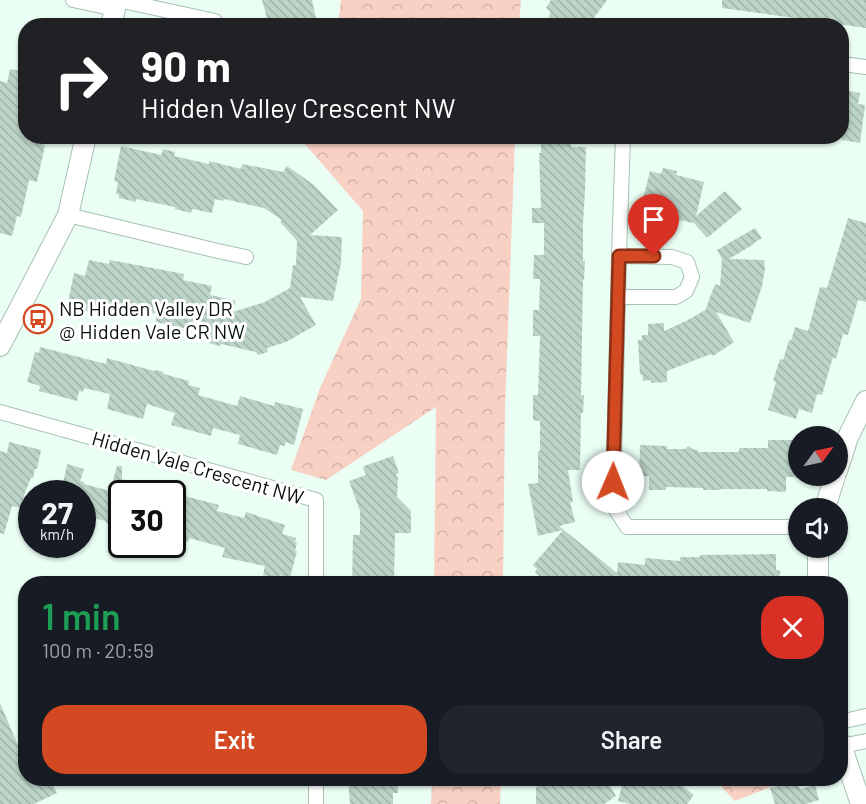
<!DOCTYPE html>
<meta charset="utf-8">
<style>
body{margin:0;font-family:Barlow,sans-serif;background:#20242c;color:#f1f3f6;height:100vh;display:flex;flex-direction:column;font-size:22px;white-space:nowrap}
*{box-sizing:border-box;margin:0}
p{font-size:20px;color:#9ea1a6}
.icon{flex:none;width:33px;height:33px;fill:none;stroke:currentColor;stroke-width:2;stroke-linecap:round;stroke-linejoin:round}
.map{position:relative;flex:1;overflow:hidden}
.details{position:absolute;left:18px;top:576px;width:830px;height:210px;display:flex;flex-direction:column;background:#171b24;border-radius:24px;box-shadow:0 2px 4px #0004}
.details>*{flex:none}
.top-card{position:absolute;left:18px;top:18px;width:831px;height:126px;border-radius:24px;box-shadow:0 2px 4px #0004;background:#202124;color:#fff;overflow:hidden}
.needle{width:39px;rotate:57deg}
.fabs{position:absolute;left:788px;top:426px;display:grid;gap:12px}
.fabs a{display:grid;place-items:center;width:60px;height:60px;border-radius:50%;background:#171b24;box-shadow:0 2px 4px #0004;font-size:30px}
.speed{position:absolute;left:18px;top:480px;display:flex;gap:12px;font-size:30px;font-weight:700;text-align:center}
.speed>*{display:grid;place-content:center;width:78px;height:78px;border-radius:50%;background:#171b24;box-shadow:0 2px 4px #0004;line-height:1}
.speed small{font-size:15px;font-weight:400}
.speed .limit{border:3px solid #111;border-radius:9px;background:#fff;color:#111}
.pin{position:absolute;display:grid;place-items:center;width:51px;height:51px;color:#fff;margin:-62px -26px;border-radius:50% 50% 50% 0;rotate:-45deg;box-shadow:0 0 6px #0007}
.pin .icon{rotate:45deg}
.me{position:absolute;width:66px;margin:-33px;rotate:1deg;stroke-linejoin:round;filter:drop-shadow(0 0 4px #0008)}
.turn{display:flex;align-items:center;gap:21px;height:126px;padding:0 24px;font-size:27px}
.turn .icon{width:78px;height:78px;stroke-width:2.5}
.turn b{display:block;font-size:42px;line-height:51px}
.round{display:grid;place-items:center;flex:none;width:63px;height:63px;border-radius:24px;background:#20242c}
.overview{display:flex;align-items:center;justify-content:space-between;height:102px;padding:0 24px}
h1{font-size:36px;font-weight:600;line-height:45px;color:#1e9e55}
.primary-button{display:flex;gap:12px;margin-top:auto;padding:12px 24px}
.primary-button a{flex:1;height:69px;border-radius:24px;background:#d34a22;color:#fff;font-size:24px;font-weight:600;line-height:69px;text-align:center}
.primary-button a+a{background:#20242c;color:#f1f3f6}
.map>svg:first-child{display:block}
.park{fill:url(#park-crowns)}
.building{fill:url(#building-back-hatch)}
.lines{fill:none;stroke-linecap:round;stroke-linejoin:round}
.street-casing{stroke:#a8c0b3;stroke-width:16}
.secondary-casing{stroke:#a8c0b3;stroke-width:22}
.street{stroke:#fff;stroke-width:14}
.secondary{stroke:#fff;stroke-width:20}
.route-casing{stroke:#893016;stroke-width:15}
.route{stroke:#d34a22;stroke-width:10}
.labels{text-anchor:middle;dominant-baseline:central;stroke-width:6;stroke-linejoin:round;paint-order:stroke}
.poi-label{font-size:20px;fill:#0a120e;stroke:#fff;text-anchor:start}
.street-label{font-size:20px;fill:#0a120e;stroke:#fff}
</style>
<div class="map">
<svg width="866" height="804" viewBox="0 0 866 804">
<defs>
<pattern id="park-crowns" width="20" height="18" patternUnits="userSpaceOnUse" patternTransform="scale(1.5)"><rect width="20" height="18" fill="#f8d0c4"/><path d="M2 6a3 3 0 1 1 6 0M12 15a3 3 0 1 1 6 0" fill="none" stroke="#d3b2a7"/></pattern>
<pattern id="building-back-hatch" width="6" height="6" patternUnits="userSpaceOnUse" patternTransform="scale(1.5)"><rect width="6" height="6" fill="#bcd4c7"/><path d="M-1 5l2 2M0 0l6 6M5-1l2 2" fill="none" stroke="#a0b5aa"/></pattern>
</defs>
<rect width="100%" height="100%" fill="#eafef4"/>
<g class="park">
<polygon points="341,0 521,0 519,25 338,25"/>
<polygon points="256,137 515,137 505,409 503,583 434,583 436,407 326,480 291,470 320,388 361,299 363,211 304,143"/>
<polygon points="432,779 501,779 500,804 431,804"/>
<polygon points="714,779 790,779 735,801"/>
</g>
<g class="building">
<polygon points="262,0 312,0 317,23 315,24 315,26 269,26"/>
<polygon points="551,0 607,0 588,26 548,26 550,11 546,8"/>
<polygon points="722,0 866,0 866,28 722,8"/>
<polygon points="10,69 26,72 26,136 29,136 28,141 45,145 37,182 29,180 21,217 17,216 12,236 0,233 0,81 7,83"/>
<polygon points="844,90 860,93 858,104 865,105 860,143 842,140 842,108"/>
<polygon points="550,136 571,136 571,147 586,147 585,190 583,224 583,261 585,261 584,280 583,280 581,395 584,395 583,413 581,413 580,470 568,470 573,502 570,502 575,522 559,526 617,573 618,562 645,565 645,558 680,561 680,557 700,557 700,555 776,554 776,570 780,571 779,584 548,584 535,572 537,569 533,565 563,530 538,536 528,484 538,483 538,451 540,451 540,421 533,420 533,395 538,395 540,336 533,336 533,310 539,310 540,279 533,279 534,255 544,255 544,223 532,223 532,208 541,208 539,153 541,153 541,141 550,142"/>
<polygon points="121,146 161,155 163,149 175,152 174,156 209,164 209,161 241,169 242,164 283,172 287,166 314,185 338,210 310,235 342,237 341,263 333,301 300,297 316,325 286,342 267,348 268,352 258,355 256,352 221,344 219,346 209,343 211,334 156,322 157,314 127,307 127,308 120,307 113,309 97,306 96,313 67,307 74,273 85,276 89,260 109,264 110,260 184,274 183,280 212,286 210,295 236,301 233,312 265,302 290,288 293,265 296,265 297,241 280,222 282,220 264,208 224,199 223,201 215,199 212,213 192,209 191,213 175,209 175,207 136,199 136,202 119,198 119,195 116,194 118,182 114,181"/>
<polygon points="663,168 677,171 676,175 704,182 696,216 725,191 742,209 707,238 694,223 647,214 651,200 643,199 650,171 661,174"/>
<polygon points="848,218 866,223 866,302 858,300 848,335 843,334 836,359 833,357 822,395 817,394 812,413 799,409 796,419 768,410 776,382 773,381 780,359 783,360 789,340 791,341 795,327 808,331 820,287 827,288"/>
<polygon points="755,228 762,238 754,243 754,244 729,259 764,260 765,269 762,286 750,323 716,312 734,342 713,356 711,354 667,371 667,382 651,383 651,380 643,381 642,374 640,375 638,340 642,340 642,335 648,335 648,324 664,323 664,331 686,321 707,309 706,308 715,284 720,286 722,259 717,250"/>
<polygon points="40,347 106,364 107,358 154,371 157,370 163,372 164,374 189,381 188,385 200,388 198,395 237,406 240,396 274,406 275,402 303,409 294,445 286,442 285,446 280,445 277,455 238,444 240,435 213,428 211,436 171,425 175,413 147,404 143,419 107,409 110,394 84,388 83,392 79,391 77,401 39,391 40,386 27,382 35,352 39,353"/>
<polygon points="768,440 798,440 797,477 786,477 786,492 767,491 767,489 720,489 720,490 703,490 703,488 666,487 666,490 649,490 649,476 639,477 640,445 667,446 667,449 685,449 688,446 692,449 698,450 698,452 739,452 739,448 768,448"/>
<polygon points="9,442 41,450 37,469 35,469 33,478 31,478 25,492 21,508 12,506 4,534 0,533 0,451 7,453"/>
<polygon points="393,456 399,473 396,474 398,479 397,497 411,511 411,533 395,533 394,584 352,584 353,535 360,535 360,511 349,481 366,475 363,468 364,466"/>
<polygon points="67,464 84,469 80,481 84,482 84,484 110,491 117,466 122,466 122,479 157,489 157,494 122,494 122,507 117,526 106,523 105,521 82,515 82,489 81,494 61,494"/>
<polygon points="181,495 219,505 217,511 244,518 246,512 285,525 282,534 296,538 295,542 297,543 295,551 297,551 290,578 280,575 279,579 263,575 265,566 222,557 225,548 189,538 188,542 185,541 184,546 172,543 172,509 177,510"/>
<polygon points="0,703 20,750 26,753 26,778 50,778 57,793 34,804 0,804"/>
<polygon points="348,778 398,778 398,793 393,793 393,804 350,804"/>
<polygon points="553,778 555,778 561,785 571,778 605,778 616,796 604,804 536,804 536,787 549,782"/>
<polygon points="624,778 672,778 694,795 687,804 630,804 618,801"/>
<polygon points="794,782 801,789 815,785 819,800 806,804 775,804 770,788"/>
</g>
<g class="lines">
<g class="street-casing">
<g id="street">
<polyline points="73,0 115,9"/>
<polyline points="118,0 215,21"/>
<polyline points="842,64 866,67"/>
<polyline points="623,136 619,256 613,505 627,527 798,527"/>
<polyline points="68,215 218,251 246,257"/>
<polyline points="618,297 676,297 686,291 692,277 687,262 672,257 619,256"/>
<polyline points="0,412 316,500 316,584"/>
<polyline points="840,722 866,716"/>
<polyline points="841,746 866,741"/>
<polyline points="316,778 316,804"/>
</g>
</g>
<g class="secondary-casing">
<g id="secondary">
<polyline points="111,26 117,0"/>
<polyline points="0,346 68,215 86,136"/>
<polyline points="837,471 848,437 866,401"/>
<polyline points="825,508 835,476"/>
<polyline points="818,584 818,548"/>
<polyline points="840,742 861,804"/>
</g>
</g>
<use href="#street" class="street"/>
<use href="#secondary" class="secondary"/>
</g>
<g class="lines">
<g class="route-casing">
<polyline id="route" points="613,482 619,256 654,256"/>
</g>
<use href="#route" class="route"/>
</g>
<defs>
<g id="bus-ring" transform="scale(1.5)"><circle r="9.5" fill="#fff" stroke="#d34a22" stroke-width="1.5"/><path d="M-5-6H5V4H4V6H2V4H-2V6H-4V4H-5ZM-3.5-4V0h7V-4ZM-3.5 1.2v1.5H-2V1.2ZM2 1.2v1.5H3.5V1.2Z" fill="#d34a22"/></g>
</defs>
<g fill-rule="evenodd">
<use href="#bus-ring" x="38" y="319"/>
</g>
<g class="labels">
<g class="poi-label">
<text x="59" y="308">NB Hidden Valley DR<tspan x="59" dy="23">@ Hidden Vale CR NW</tspan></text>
</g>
<g class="street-label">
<text transform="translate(198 467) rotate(16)">Hidden Vale Crescent NW</text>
</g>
</g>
</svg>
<div class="fabs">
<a><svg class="needle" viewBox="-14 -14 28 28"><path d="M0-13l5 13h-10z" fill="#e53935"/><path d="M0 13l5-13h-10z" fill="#9ea1a6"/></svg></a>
<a><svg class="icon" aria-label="sound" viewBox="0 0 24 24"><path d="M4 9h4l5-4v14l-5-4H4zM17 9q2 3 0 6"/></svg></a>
</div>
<div class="speed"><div>27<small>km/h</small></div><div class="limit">30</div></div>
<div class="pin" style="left:654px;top:256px;background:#d93025"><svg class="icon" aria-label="arrive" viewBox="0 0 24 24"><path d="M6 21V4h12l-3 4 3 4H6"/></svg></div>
<svg class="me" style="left:613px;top:482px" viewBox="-20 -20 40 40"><circle r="19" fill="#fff"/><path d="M0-13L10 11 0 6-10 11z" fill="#d34a22"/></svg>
<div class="top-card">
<div class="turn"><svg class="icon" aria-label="right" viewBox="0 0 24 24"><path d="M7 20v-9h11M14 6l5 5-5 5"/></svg><div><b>90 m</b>Hidden Valley Crescent NW</div></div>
</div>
<section class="details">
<div class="overview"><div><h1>1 min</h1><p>100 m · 20:59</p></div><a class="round" style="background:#d93025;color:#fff"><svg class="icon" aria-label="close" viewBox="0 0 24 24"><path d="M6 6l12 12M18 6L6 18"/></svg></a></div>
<div class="primary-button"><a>Exit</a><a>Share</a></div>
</section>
</div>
